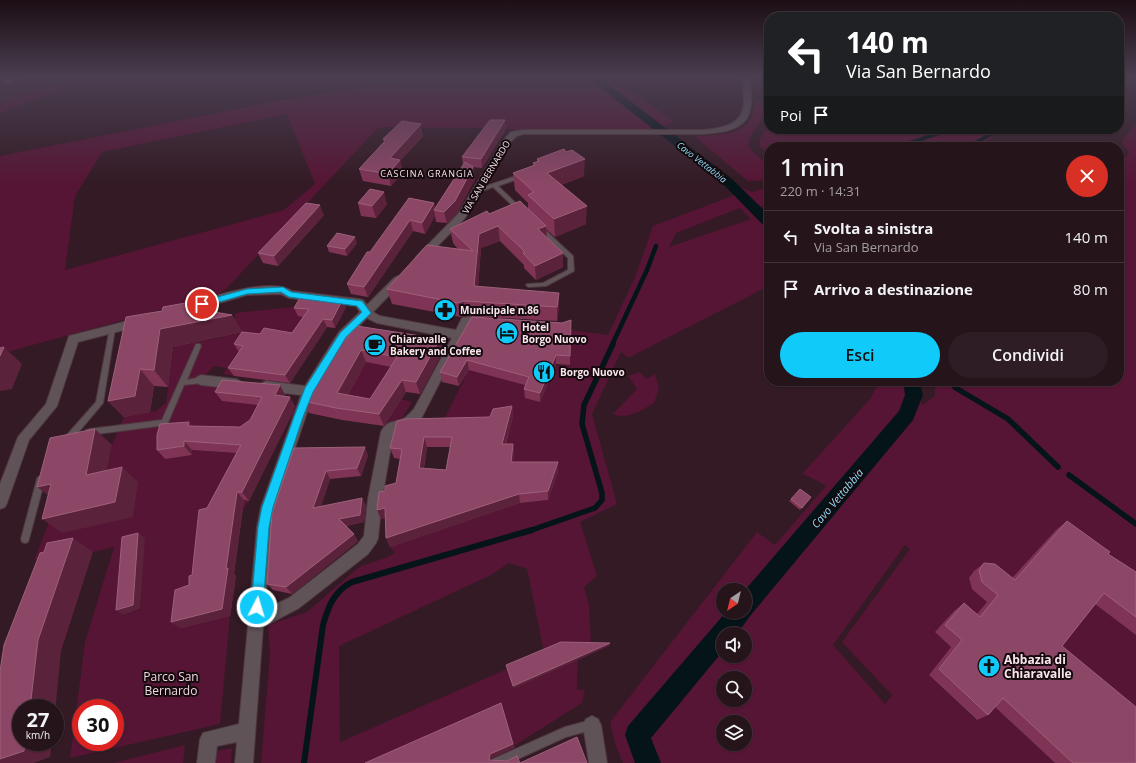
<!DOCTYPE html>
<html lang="it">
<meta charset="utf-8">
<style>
body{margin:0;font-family:"Open Sans",sans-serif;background:#2e1d24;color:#f1f3f6;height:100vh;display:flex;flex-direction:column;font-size:15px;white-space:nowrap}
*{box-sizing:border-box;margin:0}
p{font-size:13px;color:#a49ea3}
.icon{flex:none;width:22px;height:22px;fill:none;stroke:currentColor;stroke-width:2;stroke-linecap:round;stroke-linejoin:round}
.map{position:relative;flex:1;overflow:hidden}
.drawer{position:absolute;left:764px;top:142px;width:360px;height:244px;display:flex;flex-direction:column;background:#26141b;border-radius:16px;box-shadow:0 1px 3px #0004,0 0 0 1px #42333a}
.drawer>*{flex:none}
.guide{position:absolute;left:764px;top:12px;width:360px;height:122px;border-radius:16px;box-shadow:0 1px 3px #0004,0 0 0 1px #42333a;background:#202124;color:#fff;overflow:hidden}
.needle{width:26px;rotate:215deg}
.controls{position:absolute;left:716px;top:583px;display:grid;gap:8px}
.controls a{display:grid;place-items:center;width:36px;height:36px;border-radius:50%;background:#26141b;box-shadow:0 1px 3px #0004,0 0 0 1px #42333a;font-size:20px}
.speed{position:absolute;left:12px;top:699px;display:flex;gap:8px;font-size:20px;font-weight:700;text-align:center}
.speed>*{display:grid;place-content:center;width:52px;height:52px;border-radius:50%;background:#26141b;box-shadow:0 1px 3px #0004,0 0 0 1px #42333a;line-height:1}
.speed small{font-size:10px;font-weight:400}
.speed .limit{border:6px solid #d22;background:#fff;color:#111}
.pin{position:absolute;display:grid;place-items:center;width:34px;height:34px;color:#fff;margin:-17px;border:2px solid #fff;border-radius:50%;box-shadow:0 1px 4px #0007}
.me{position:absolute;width:44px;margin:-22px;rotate:5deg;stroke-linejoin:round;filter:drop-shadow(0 0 3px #0008)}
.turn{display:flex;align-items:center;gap:14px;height:84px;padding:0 16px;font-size:18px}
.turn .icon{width:52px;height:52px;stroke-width:2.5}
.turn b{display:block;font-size:28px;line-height:34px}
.then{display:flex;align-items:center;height:38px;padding:0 16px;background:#0003;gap:8px;font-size:15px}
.round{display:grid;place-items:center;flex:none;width:42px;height:42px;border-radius:21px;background:#2e1d24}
.overview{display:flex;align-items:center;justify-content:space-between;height:68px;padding:0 16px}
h1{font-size:24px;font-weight:600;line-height:30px}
.cta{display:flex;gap:8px;margin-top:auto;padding:8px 16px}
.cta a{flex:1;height:46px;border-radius:24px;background:#10cafa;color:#111;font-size:16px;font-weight:600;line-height:46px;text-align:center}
.cta a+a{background:#2e1d24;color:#f1f3f6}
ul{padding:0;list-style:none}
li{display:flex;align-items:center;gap:12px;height:52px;padding:0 16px;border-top:1px solid #42333a}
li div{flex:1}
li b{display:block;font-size:15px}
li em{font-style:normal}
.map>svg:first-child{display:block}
.built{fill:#41212e}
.green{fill:#561534;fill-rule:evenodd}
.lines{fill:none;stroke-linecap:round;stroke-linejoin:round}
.stream-far3{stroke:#051419;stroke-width:3.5}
.stream-far2{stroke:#051419;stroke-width:4.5}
.stream-far1{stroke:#051419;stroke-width:5.5}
.stream{stroke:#051419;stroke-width:6}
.canal{fill:#051419;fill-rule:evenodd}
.lane-casing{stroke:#4f3740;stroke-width:2}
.street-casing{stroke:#4f3740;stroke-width:2}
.lane{fill:#605357;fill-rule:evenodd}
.street{fill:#605357;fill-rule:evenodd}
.rail-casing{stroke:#9e8991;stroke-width:3}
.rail{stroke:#14090d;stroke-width:2;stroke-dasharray:6;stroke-linecap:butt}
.wall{fill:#7f3456;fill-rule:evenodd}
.shaded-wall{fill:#5b223b}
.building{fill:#8c4766;stroke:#9d607b;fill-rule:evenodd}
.route{fill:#10cafa;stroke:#0a83a2}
.labels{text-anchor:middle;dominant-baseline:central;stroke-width:4;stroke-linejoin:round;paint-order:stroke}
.far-water-label{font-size:9px;font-style:italic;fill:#8dddfa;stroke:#14090d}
.far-neighbourhood-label{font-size:9px;letter-spacing:1px;fill:#f8e6ec;stroke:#14090d}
.far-street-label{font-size:9px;fill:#f8e6ec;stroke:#14090d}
.poi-label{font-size:10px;font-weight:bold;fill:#f8e6ec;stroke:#14090d;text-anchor:start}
.water-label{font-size:11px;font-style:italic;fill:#8dddfa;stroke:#14090d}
.near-poi-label{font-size:12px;font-weight:bold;fill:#f8e6ec;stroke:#14090d;text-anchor:start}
.near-park-label{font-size:12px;fill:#f0d8e0;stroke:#14090d}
</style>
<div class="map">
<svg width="1136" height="763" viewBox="0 0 1136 763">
<rect width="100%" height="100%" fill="#331a24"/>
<polygon class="built" points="4,77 71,77 0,104 0,79"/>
<g class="green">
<polygon points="71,77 94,77 0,113 0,104"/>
<path d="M424,77H613L674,122L651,131H523L503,128L379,127L226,289L218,294L0,354V156L272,102ZM287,114L315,184L284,210L65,270L75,196L102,152Z"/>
<path d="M756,102L769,103V108L750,137L748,145L753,152L762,160L769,158V180L748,181L694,136C723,134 751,138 756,102Z"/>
<path d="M1136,124V590L1004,587L987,602L970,624L954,611L936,632L951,647L929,675L976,720L990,702L1055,763H623L615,744L610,722L757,532L775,545L826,486L814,479L802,474L870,399L880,381H919L922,405L935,396V381H1119V165L1129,153L1122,143L1124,138ZM905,545L910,549L842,642L892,695L885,704L833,645ZM723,590H745V612H723ZM723,634H745V656H723ZM723,678H745V700H723ZM723,722H745V744H723Z"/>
<polygon points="769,125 769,129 1008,129 997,134 976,147 769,147 769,156 759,145 760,139"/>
<path d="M740,187L752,192L769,187V202L760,207L769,215V286L628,358L621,352L592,414L617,504L580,522L597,576L584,587L589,604L591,646H578L577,690H585L582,703L514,746L502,709L378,763H261L270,654L268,625L307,612L359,567L385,558L395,553L390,547L520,503L548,500L444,419L469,370L570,365L571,330L608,335L635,277L653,226L732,196ZM740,208L751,219L669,247L676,233ZM509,563L527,569L544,652L514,689L507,669L340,742L339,646L491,575Z"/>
<path d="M304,306L319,318L271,380L261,381L266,372L234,376L223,374L227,368L214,366L198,383L230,386L268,407L256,430L168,433L192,455V450L247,454L224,498L249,501L242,511L181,628L230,616L220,724L70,758L85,642L114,547L93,552L47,557L34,560L57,502L103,490L112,445L124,417L156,411L166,403L174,343L181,345L223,337V333L234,330L235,313ZM144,538L140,610L123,615V614ZM81,708H115V742H81Z"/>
<polygon points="366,362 401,369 406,392 401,399 412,402 402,418 385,426 401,399 343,404"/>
<path d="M640,372L646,379L655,374L659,388L654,403C642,410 628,420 613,414L637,389L628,376Z"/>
<polygon points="1091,600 1136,635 1136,722 1049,653"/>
<polygon points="185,745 183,763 114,763"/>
<polygon points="232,748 231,763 215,763 217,751"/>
</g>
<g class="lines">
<g class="stream-far3">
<polyline points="897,147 952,129"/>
<polyline points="967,147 1001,129"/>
</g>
<polyline class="stream-far2" points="612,345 647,270 656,246"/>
<g class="stream-far1">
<polyline points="949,381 956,388 1008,419 1058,467"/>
<polyline points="1069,475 1136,524"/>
<polyline points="529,531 595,508 602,500 602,493 582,424 584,405 613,344"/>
</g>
<path class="stream" d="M304,763L323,625C328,607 334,591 352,582L532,530"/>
<g class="canal">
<polygon points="587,77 599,77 731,178 769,215 769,227 764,226 723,184"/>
<polygon points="903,381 919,381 923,395 913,420 750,616 737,634 723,634 723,651 651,738 661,763 635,763 625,735 628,726 726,612 745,612 745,590 899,411 905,395"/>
</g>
<g class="lane-casing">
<g id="lane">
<polygon points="522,174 524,175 524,177 498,186 522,209 522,211 518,211 493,187 477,193 474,191 492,184"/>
<polygon points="540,226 542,227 573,256 574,271 546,286 529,287 527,286 526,285 527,284 543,283 568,270 568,258 538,229 537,228"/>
<polygon points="110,327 112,327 115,329 103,403 71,441 68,442 65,441 64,439 65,437 96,402"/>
<polygon points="196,344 200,344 201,346 187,380 201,377 203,378 204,380 203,382 201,383 184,385 167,425 89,435 86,434 85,432 86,430 89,429 162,420"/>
<polygon points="41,476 44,477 45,479 29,539 28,542 25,543 22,542 21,539 37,479 38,477"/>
<polygon points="591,720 595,721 596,725 595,729 566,737 509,763 492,763 493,759 565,727"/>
</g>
</g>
<g class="street-casing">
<g id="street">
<path d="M742,77H750C755,120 748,131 703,134H523L517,136L509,143L465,218L425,259H417L416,257L458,214L502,142L511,132L523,130H703C744,126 747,115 742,77Z"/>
<path d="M398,276L402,278L403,280L402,282L373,312L380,316L456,330L462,318C470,316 481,317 489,319L491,322L489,325H469L422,417L418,421L416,427L399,430L393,435L382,499L378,538L376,543L368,554L299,608L263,627L253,763H235L237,742L217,746L215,763H197L200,739L203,733L239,724L257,527L261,507L301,395L266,391L262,389L260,386L262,383L266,381L305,386L339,332L360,312L356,306L289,298L281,294L247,295L178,315L174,314L173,311L174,308C200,301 269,275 292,291L359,299L363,300L367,305L394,278ZM367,318L377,323L452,338L414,409C411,412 407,417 403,419C394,423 387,420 381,432L368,499L364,536L358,544L289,598L265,609L271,527L275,507L314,392L347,338Z"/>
<polygon points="139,318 143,319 145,322 143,325 78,342 57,406 29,440 7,503 5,507 0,509 0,484 18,437 46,404 69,336"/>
<polygon points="201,375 236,379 240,381 242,384 240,387 236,389 201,385 197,383 195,380 197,377"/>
<polygon points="592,716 598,719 601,725 607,763 589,763 583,725 586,719"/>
</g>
</g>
<use href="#lane" class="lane"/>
<use href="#street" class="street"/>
<g class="rail-casing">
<polyline id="rail" points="0,84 20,77"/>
</g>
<use href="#rail" class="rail"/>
</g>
<g class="wall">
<polygon points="506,129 482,168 473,167 475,179 457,213 447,223 436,222 435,216 425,234 413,231 368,297 351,294 347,284 409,198 434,203 435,208 463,165 462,157"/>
<polygon points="423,136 400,161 403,172 391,186 363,181 359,169 384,142 383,139"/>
<polygon points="537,159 584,176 561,185 586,224 555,237 546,229 547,237 563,267 536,280 524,268 524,265 500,241 481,248 478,287 559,307 557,321 466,316 461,317 392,304 387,289 458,249 453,243 450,229 489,214 528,209 528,203 515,190 513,173 533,166 533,163 537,162"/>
<polygon points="358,203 387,204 376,218 361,216"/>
<polygon points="324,215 278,266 263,263 258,253"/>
<polygon points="357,243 347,256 329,252 327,246"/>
<polygon points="343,299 346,307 335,328 327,327 290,383 234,376 228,368 239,352 234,344 260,334 292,333 303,317 298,316 294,308"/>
<polygon points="195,308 232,315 242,332 173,347 168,387 154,386 150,412 124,417 108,401"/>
<polygon points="472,317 562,323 571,320 570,365 556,364 540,402 525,398 524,389 525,385 469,370 459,386 442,382 440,372"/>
<path d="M336,350L443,351L420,394L406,392L384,426L342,420L309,413L303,401ZM366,362L391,367L370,399L348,395Z"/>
<polygon points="280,385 285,395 285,396 295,406 249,501 244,500 234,574 236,576 230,616 181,628 171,622 189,585 192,575 207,508 236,453 192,450 192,455 165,459 157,450 193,426 240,427 250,420 258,405 222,401 215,392"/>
<path d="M512,406L513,416L506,444H513L514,454L513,462H558V472L548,500L520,503L390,547L386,538L385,518L381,519L377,510L385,491L396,483L400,459L394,458L390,448L397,421L490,417ZM427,447H450L446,470L424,468Z"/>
<polygon points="294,448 368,455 361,476 330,479 321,506 366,505 364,522 346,526 358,541 292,594 273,590 267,584"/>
<polygon points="791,499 809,500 800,510 789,501"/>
<polygon points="1067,521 1108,554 1136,572 1136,635 1095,604 1062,646 1136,763 1055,763 995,707 988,715 977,720 929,675 951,647 935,632 954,611 964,603 977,614 987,602 972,589 969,578 974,571 984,563 1012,578 1056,530"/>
</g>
<g class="shaded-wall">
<polygon points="505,120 506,129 482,168 481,159"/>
<polygon points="421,124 423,136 400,161 403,172 391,186 388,174 390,158"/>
<polygon points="585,159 584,176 547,190 547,173"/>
<polygon points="473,167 475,179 457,213 447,223 444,212"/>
<polygon points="384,192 387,204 376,218 372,206"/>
<polygon points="434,203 436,210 434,210 435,216 425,234 422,223"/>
<polygon points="320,205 324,215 278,266 274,256"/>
<polygon points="587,206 586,224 555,237 554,219"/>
<polygon points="410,220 413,231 368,297 364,287"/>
<polygon points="498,226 500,241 481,248 477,301 474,286 479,234"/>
<polygon points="546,226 547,240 538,229"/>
<polygon points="355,237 357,243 347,256 345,249"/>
<polygon points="563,253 563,267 536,280 535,266"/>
<polygon points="559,293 559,307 557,321 557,307"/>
<polygon points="343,299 346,307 335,328 332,320"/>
<polygon points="464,301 466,316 461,317 458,303"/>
<polygon points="191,302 202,319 232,315 242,332 173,347 168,387 154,370 160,329 190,308"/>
<polygon points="323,319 327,327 290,383 285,375"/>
<polygon points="440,339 443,351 420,394 416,382"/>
<polygon points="4,347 22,364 12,389 0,391 0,356"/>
<polygon points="361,350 366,362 343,404 337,393"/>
<polygon points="556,355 556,364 540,402 540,393"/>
<polygon points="467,360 469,370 459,386 457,377"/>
<polygon points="140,369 154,386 150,412 124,417 108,401"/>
<polygon points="402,380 406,392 384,426 379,414"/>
<polygon points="280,385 285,395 280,404 275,395"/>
<polygon points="290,397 295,406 294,411 249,501 242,492"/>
<polygon points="512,406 513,416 503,454 502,444"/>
<polygon points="189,422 197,431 188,426"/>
<polygon points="95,429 112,445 103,490 86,475"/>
<polygon points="424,437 427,447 422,478 419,468"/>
<polygon points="184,441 192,450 192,455 184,446"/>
<polygon points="513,444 514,454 513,471 511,462"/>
<polygon points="365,447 368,455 361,476 357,468"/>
<polygon points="558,462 558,472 548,500 548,491"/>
<polygon points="122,467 138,482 133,517 62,533 42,519"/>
<polygon points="326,471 330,479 318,516 313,508"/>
<polygon points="51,484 57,502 37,487"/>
<polygon points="237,492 244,500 234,574 236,576 230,616 181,628 171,622 226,569"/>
<polygon points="519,494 520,503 390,547 386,538"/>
<polygon points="362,498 366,505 364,522 344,526 339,519"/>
<polygon points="385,508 390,517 381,519 377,510"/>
<polygon points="138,533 145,538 140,609 123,615 116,610"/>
<polygon points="354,534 358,541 292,594 286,587"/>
<polygon points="73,538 93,552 61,651 55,713 55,708 30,708 38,640"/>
<polygon points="610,643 609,646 513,689 513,686"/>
<polygon points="501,703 515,748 492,758 491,763 489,760"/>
<polygon points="25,742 52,742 50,757 34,763 0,763 0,759"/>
</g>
<g class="building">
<polygon points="490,120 505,120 481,159 462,157"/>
<polygon points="402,121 421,124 390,158 400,160 388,174 359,169 386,140 383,139"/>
<polygon points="564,149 566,152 572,150 585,159 547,173 587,206 554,219 528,195 534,192 513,173 535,165 533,163 539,161 537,159"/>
<polygon points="465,162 473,167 455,201 444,212 434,210"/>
<polygon points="370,189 384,192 372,206 358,203"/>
<polygon points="409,198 434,203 422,223 410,220 364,287 347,284 367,252 370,252"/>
<polygon points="520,201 546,226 538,229 563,253 535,266 523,253 525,252 498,226 479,234 474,286 559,293 557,307 464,301 458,303 387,289 427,245 473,251 450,229 487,211 489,214"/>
<polygon points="306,203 320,205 274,256 258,253"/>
<polygon points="337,233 355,237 345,249 327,246"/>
<polygon points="302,294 343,299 332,320 323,319 285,375 228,368 243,346 234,344 242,332 260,334 264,328 292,333 309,309 294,308"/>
<polygon points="191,302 190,308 232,315 160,329 154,370 140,369 135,396 108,401 126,317 162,311 163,307"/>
<polygon points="472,317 562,323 571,320 570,356 556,355 540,393 524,389 529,377 467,360 457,377 440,372"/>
<path d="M357,326L440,339L416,382L402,380L379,414L336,408L303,401L334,349L336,350ZM361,350L397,357L370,399L337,393Z"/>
<polygon points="4,347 0,356 0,348"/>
<polygon points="222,380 280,385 275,395 290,397 288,401 242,492 237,492 226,569 228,568 222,609 171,622 175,590 189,585 189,576 192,575 199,510 207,508 241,445 184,441 184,446 157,450 157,435 160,424 189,422 188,426 240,427 250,420 262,397 215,392"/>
<path d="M512,406L502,444H513L511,462H558L548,491L519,494L386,538L385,508L377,510L379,492L385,491V486L396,483L402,449L390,448L397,421L405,419L490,417L493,409ZM424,437H452L446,470L419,468Z"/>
<polygon points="95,429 86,475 122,467 115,502 42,519 51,484 37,487 50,438"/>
<polygon points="365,447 357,468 326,471 313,508 362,498 360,515 339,519 354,534 286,587 267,584 272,513 294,448"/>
<polygon points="800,489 811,497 802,508 791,499"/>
<polygon points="1067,521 1110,552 1108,554 1136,572 1136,617 1104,593 1062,646 1136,707 1136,763 1073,763 1003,698 988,715 939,669 962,640 945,625 964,603 980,617 998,595 982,582 979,570 984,563 995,564 1015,580"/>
<polygon points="138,533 133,605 116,610 122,537"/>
<polygon points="73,538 38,640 30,708 21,708 21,742 25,742 24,751 0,759 0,671 4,645 40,553 44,552 47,543"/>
<polygon points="561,642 610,643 513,686 506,665"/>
<polygon points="501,703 513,744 490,754 489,760 507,761 517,756 520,763 365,763"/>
<polygon points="577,737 587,763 520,763"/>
</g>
<linearGradient id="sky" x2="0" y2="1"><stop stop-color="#1c0e14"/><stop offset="0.42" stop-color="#4a3e50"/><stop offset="1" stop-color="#4a3e50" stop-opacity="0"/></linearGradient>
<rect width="1136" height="184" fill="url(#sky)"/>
<polygon class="route" points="283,287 291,292 362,301 371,313 346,337 313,392 303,417 273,507 269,527 263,607 261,611 257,613 253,611 251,607 258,527 262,507 294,417 305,388 340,333 362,312 357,306 289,297 281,292 247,294 202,307 198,304 199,302 247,289"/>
<defs>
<g id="pharmacy-disc" transform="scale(1.15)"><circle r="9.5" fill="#10cafa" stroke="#14090d"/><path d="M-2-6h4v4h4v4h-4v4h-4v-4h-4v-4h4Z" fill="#111"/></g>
<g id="hotel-disc" transform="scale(1.15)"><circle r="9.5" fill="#10cafa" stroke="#14090d"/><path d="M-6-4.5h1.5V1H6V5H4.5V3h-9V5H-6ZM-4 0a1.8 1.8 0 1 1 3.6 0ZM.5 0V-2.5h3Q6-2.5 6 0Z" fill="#111"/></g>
<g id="cafe-disc" transform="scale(1.15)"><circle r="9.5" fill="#10cafa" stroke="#14090d"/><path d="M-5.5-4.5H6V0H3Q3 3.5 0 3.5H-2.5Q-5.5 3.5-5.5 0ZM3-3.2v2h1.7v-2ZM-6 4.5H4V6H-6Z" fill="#111"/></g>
<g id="restaurant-disc" transform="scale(1.15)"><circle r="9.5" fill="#10cafa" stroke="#14090d"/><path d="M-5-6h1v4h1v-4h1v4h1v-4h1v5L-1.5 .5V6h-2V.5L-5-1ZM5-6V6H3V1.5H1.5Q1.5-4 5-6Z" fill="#111"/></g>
<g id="church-disc" transform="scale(1.15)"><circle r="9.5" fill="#10cafa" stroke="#14090d"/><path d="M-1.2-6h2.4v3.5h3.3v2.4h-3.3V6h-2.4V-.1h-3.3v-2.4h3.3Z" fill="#111"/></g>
</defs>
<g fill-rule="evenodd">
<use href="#pharmacy-disc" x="445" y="310"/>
<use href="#hotel-disc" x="507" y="333"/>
<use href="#cafe-disc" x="375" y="345"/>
<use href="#restaurant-disc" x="544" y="372"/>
<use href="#church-disc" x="989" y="666"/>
</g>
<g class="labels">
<g class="far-water-label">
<text transform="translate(702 162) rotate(38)">Cavo Vettabbia</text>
</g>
<g class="far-neighbourhood-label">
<text x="427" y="173">CASCINA GRANGIA</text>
</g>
<g class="far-street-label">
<text transform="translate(486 177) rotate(-59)">VIA SAN BERNARDO</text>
</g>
<g class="poi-label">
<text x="460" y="310">Municipale n.86</text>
<text x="522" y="327">Hotel<tspan x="522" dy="12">Borgo Nuovo</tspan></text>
<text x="390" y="339">Chiaravalle<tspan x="390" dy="12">Bakery and Coffee</tspan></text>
<text x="560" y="372">Borgo Nuovo</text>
</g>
<g class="water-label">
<text transform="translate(837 498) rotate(-50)">Cavo Vettabbia</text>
</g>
<g class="near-poi-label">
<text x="1004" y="659">Abbazia di<tspan x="1004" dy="14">Chiaravalle</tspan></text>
</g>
<g class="near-park-label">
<text x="171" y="676">Parco San<tspan x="171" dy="14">Bernardo</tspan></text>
</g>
</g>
</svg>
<div class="controls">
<a><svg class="needle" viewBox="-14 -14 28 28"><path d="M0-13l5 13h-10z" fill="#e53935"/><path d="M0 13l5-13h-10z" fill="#a49ea3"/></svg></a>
<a><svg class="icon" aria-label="sound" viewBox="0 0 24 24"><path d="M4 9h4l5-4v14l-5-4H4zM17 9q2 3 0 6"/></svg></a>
<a><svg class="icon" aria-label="search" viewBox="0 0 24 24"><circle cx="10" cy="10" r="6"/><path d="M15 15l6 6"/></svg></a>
<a><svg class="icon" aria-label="layers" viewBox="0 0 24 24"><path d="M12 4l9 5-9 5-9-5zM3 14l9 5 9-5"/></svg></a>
</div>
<div class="speed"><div>27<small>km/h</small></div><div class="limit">30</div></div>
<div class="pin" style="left:202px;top:304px;background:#d93025"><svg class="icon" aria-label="arrive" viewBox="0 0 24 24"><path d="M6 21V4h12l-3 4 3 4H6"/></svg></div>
<svg class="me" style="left:257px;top:607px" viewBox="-20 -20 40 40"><circle r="17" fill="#10cafa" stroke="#fff" stroke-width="3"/><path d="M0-11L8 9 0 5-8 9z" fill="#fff"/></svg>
<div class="guide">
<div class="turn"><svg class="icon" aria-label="left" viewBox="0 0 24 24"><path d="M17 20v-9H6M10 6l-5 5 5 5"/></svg><div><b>140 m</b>Via San Bernardo</div></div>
<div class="then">Poi<svg class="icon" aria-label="arrive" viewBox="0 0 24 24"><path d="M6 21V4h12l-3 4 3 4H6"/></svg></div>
</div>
<section class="drawer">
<div class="overview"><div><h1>1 min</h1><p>220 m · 14:31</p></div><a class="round" style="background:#d93025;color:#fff"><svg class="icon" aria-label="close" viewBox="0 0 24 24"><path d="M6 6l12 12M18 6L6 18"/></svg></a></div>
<ul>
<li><svg class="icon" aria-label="left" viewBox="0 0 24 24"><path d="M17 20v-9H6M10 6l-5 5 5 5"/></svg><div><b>Svolta a sinistra</b><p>Via San Bernardo</p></div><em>140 m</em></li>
<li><svg class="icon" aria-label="arrive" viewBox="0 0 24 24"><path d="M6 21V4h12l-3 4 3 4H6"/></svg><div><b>Arrivo a destinazione</b></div><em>80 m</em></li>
</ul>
<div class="cta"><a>Esci</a><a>Condividi</a></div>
</section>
</div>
